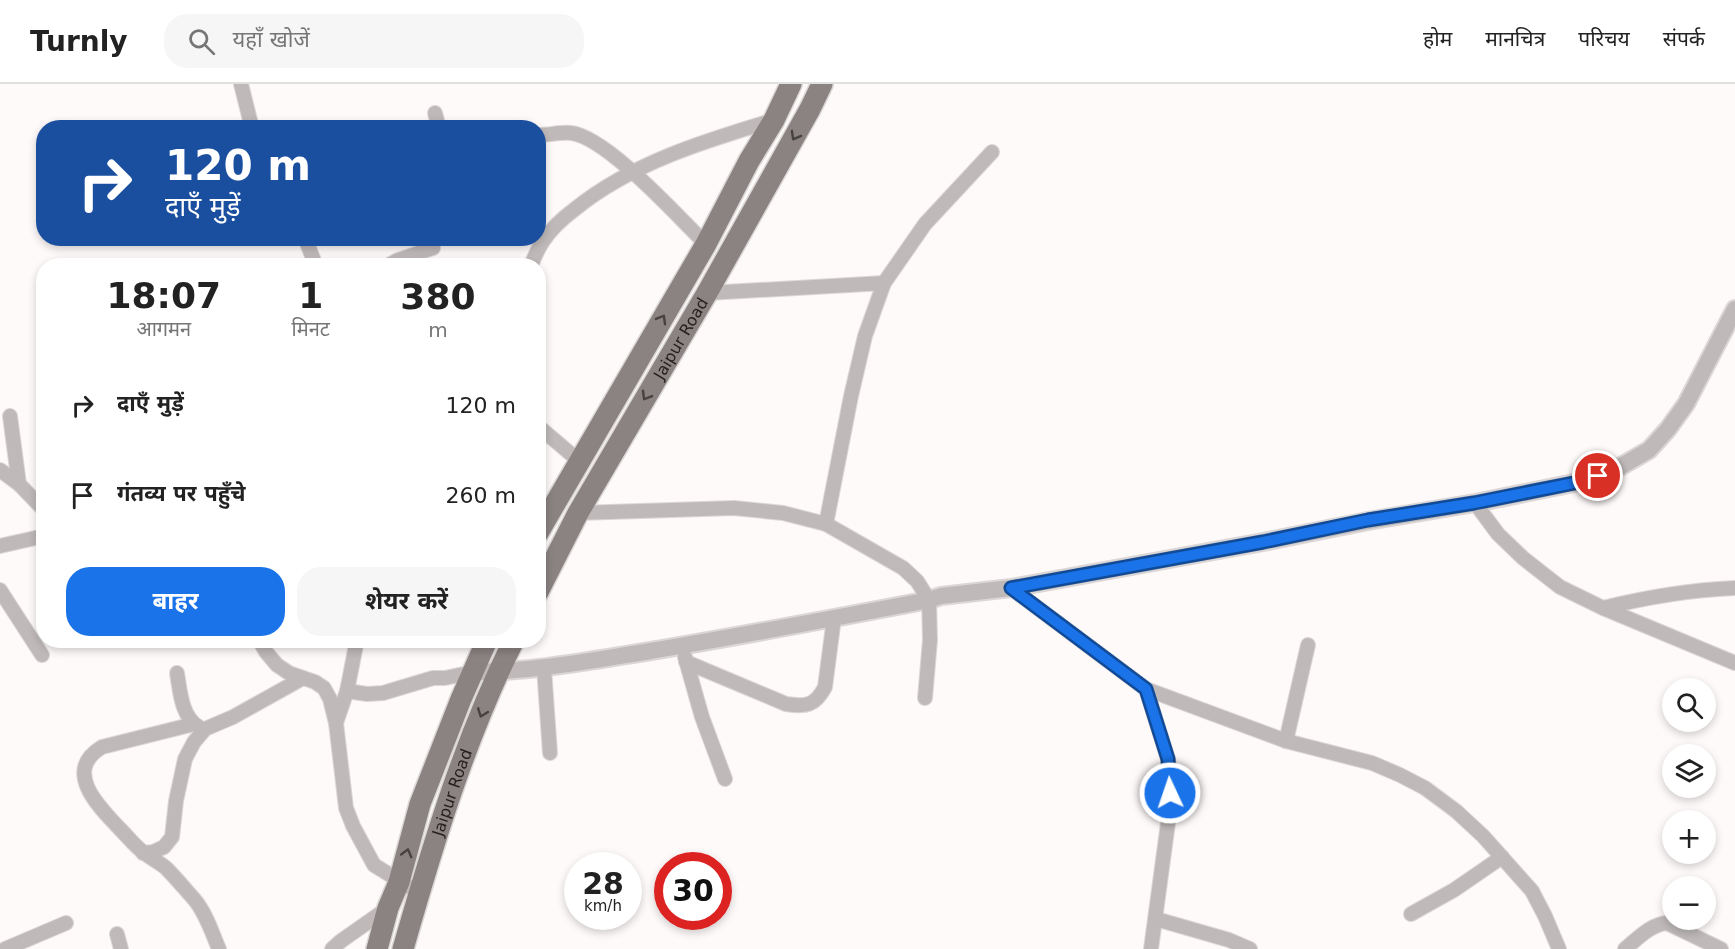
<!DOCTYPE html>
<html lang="hi">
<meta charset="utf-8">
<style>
body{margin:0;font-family:"DejaVu Sans","Noto Sans Devanagari",sans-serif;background:#f6f6f6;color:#222;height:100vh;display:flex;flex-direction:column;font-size:22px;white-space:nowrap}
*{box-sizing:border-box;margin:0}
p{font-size:20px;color:#767676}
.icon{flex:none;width:33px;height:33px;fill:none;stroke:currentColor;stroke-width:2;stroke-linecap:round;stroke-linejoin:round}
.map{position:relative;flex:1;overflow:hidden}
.panel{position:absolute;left:36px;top:174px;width:510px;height:390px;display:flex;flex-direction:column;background:#fff;border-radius:24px;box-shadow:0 3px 9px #0003}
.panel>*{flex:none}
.banner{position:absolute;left:36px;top:36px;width:510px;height:126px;border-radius:24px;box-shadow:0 3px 9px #0003;background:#1a4fa0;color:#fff;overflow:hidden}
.tools{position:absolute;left:1662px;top:594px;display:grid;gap:12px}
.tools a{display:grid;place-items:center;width:54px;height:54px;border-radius:50%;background:#fff;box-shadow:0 3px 9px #0003;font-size:30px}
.speed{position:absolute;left:564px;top:768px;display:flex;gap:12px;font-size:30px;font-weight:700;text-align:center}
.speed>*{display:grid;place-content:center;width:78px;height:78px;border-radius:50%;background:#fff;box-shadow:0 3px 9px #0003;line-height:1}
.speed small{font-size:15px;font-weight:400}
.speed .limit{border:9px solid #d22;background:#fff;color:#111}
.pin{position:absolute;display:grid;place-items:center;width:51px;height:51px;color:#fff;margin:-26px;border:3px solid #fff;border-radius:50%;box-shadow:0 2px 6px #0007}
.me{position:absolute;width:66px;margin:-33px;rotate:357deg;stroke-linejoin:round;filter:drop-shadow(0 0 4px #0008)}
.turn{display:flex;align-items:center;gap:21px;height:126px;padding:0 30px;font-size:27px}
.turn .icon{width:78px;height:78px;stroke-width:2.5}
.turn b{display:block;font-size:42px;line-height:51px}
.eta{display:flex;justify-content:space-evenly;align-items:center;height:102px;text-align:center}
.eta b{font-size:36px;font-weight:700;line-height:42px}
.button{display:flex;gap:12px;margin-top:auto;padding:12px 30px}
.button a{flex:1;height:69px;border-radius:24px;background:#1a73e8;color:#fff;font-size:24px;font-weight:700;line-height:69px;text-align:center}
.button a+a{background:#f6f6f6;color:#222}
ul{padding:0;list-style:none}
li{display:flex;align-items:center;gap:18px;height:90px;padding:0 30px}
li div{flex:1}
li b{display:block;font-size:22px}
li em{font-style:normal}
header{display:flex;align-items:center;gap:36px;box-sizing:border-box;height:84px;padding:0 30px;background:#fff;border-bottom:2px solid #e0e0e0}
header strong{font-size:28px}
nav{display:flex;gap:33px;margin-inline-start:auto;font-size:21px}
.search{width:420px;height:54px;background:#f6f6f6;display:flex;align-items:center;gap:15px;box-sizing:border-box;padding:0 21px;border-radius:24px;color:#767676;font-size:22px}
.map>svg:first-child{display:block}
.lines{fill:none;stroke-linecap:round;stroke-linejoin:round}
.minor-casing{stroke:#dcd7d7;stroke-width:16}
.tertiary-casing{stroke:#dcd7d7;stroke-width:20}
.primary-casing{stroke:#dcd7d7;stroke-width:24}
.minor{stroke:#bfbab9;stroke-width:14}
.tertiary{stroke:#bfbab9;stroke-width:16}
.primary{stroke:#8b8282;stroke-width:21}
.oneway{stroke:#474242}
.route-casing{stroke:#114b97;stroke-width:15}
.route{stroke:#1a73e8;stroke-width:10}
.labels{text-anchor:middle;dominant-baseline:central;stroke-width:4.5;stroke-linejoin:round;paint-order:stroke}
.street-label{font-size:16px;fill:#231f1f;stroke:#fffafa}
</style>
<header>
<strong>Turnly</strong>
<div class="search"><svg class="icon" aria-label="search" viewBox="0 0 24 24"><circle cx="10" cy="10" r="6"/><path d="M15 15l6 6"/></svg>यहाँ खोजें</div>
<nav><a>होम</a><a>मानचित्र</a><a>परिचय</a><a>संपर्क</a></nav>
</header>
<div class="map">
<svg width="1735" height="865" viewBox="0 0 1735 865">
<rect width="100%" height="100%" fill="#fffafa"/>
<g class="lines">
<g class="minor-casing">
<g id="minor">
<polyline points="241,0 252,44"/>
<polyline points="435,29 439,44"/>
<path d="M538,51C549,51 561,48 571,49C607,53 679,134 706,160"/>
<polyline points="305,154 316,182"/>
<polyline points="387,182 398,176 433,164"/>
<path d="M531,182C534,173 538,165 543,157C551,145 563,134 575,125C632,79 704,57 774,36"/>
<polyline points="707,209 884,199"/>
<polyline points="10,332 19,400 44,426"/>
<polyline points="538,342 579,377"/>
<polyline points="0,386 19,400"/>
<polyline points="1475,419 1498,450 1523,474 1560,503 1603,524 1735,579"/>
<polyline points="578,429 734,424 783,429 826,440"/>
<polyline points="0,462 44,452"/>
<polyline points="1011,504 1146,605 1286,657 1372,679 1400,691 1425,704 1456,727 1483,752 1532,807 1545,832 1559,865"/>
<polyline points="0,506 42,571"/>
<path d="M1603,524C1647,513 1690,506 1735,504"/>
<polyline points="259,556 266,568 277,581 289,589 315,598 324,604 330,615 336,639 346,724 353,742 374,781 419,809"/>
<polyline points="685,573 702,633 725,695"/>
<path d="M686,578L786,620C806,623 815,622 825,603L834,534"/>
<polyline points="544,584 550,669"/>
<path d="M177,589C180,606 181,633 199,643"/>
<polyline points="1146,605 1168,675 1170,694 1170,724 1151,865"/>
<polyline points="347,607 367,610 383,609 433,594 445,594 473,588"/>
<polyline points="925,614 930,556 929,516 917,497 903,484 826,440 851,312 865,252 884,199 925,140 992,68"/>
<polyline points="336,639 347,607 357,556"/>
<path d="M194,640L102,663C62,687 99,723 120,745C128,753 135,762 143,768C150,774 159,778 166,784C176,794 185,805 194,815C206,829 212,849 219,865"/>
<polyline points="1286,657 1308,561"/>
<polyline points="143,769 153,768 164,763 172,753 176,717 185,675 194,658 205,645 233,633 303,594"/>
<polyline points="1411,830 1454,806 1502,773"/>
<polyline points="1156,835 1229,856 1250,865"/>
<polyline points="117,850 121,865"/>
<polyline points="5,865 66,839"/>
<polyline points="332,865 341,857 388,824"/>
<path d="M1625,865C1637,855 1651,840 1667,839L1721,865"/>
</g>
</g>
<g class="tertiary-casing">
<path id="tertiary" d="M473,588C531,588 588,577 645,568C740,552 835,534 929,516L941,512L1011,504L1263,458L1368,437L1475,419L1584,397L1611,388L1649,366L1668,345L1686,320L1735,225"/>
</g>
<g class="primary-casing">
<g id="primary">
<polyline points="538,449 706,160 749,77 774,36 791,0"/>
<path id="s1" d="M538,508L578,429L707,209L810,25L822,0"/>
<polyline points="377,865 388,824 399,798 420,720 461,615 487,556"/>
<path id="s2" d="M403,865C433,760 465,654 514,556"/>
</g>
</g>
<use href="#minor" class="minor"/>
<use href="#tertiary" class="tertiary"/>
<use href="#primary" class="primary"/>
</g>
<defs><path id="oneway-chevron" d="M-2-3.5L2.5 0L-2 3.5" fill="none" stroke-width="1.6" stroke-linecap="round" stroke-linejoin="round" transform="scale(1.5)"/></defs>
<g class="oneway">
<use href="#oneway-chevron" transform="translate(795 52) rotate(119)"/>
<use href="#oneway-chevron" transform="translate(662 235) rotate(-60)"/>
<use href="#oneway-chevron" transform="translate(646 312) rotate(120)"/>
<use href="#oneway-chevron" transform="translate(482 629) rotate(111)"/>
<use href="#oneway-chevron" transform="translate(407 769) rotate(-75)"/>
</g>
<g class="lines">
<g class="route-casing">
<polyline id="route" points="1170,709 1168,675 1146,605 1011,504 1263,458 1368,436 1474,419 1584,397 1598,392"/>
</g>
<use href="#route" class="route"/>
</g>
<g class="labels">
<g class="street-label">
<text stroke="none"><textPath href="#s1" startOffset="291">Jaipur Road</textPath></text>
<text stroke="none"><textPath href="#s2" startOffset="164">Jaipur Road</textPath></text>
</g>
</g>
</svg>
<div class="tools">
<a><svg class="icon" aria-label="search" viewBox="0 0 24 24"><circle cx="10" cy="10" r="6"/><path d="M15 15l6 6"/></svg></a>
<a><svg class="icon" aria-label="layers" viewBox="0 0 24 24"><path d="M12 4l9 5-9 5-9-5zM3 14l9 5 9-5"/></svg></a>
<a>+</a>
<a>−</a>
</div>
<div class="speed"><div>28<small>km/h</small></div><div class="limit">30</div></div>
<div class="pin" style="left:1598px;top:392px;background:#d93025"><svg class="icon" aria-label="arrive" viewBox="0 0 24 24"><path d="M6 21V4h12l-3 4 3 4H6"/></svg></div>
<svg class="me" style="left:1170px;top:709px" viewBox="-20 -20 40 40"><circle r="17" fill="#1a73e8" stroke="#fff" stroke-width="3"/><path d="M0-11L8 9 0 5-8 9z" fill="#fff"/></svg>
<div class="banner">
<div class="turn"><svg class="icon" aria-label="right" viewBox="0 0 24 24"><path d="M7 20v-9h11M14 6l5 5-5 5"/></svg><div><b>120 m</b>दाएँ मुड़ें</div></div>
</div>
<section class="panel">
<div class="eta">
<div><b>18:07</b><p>आगमन</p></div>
<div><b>1</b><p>मिनट</p></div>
<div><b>380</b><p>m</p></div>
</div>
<ul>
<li><svg class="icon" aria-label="right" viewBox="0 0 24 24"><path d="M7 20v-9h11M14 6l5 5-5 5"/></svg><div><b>दाएँ मुड़ें</b></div><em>120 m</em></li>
<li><svg class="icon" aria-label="arrive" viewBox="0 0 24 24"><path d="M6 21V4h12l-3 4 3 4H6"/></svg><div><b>गंतव्य पर पहुँचे</b></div><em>260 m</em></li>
</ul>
<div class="button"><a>बाहर</a><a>शेयर करें</a></div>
</section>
</div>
